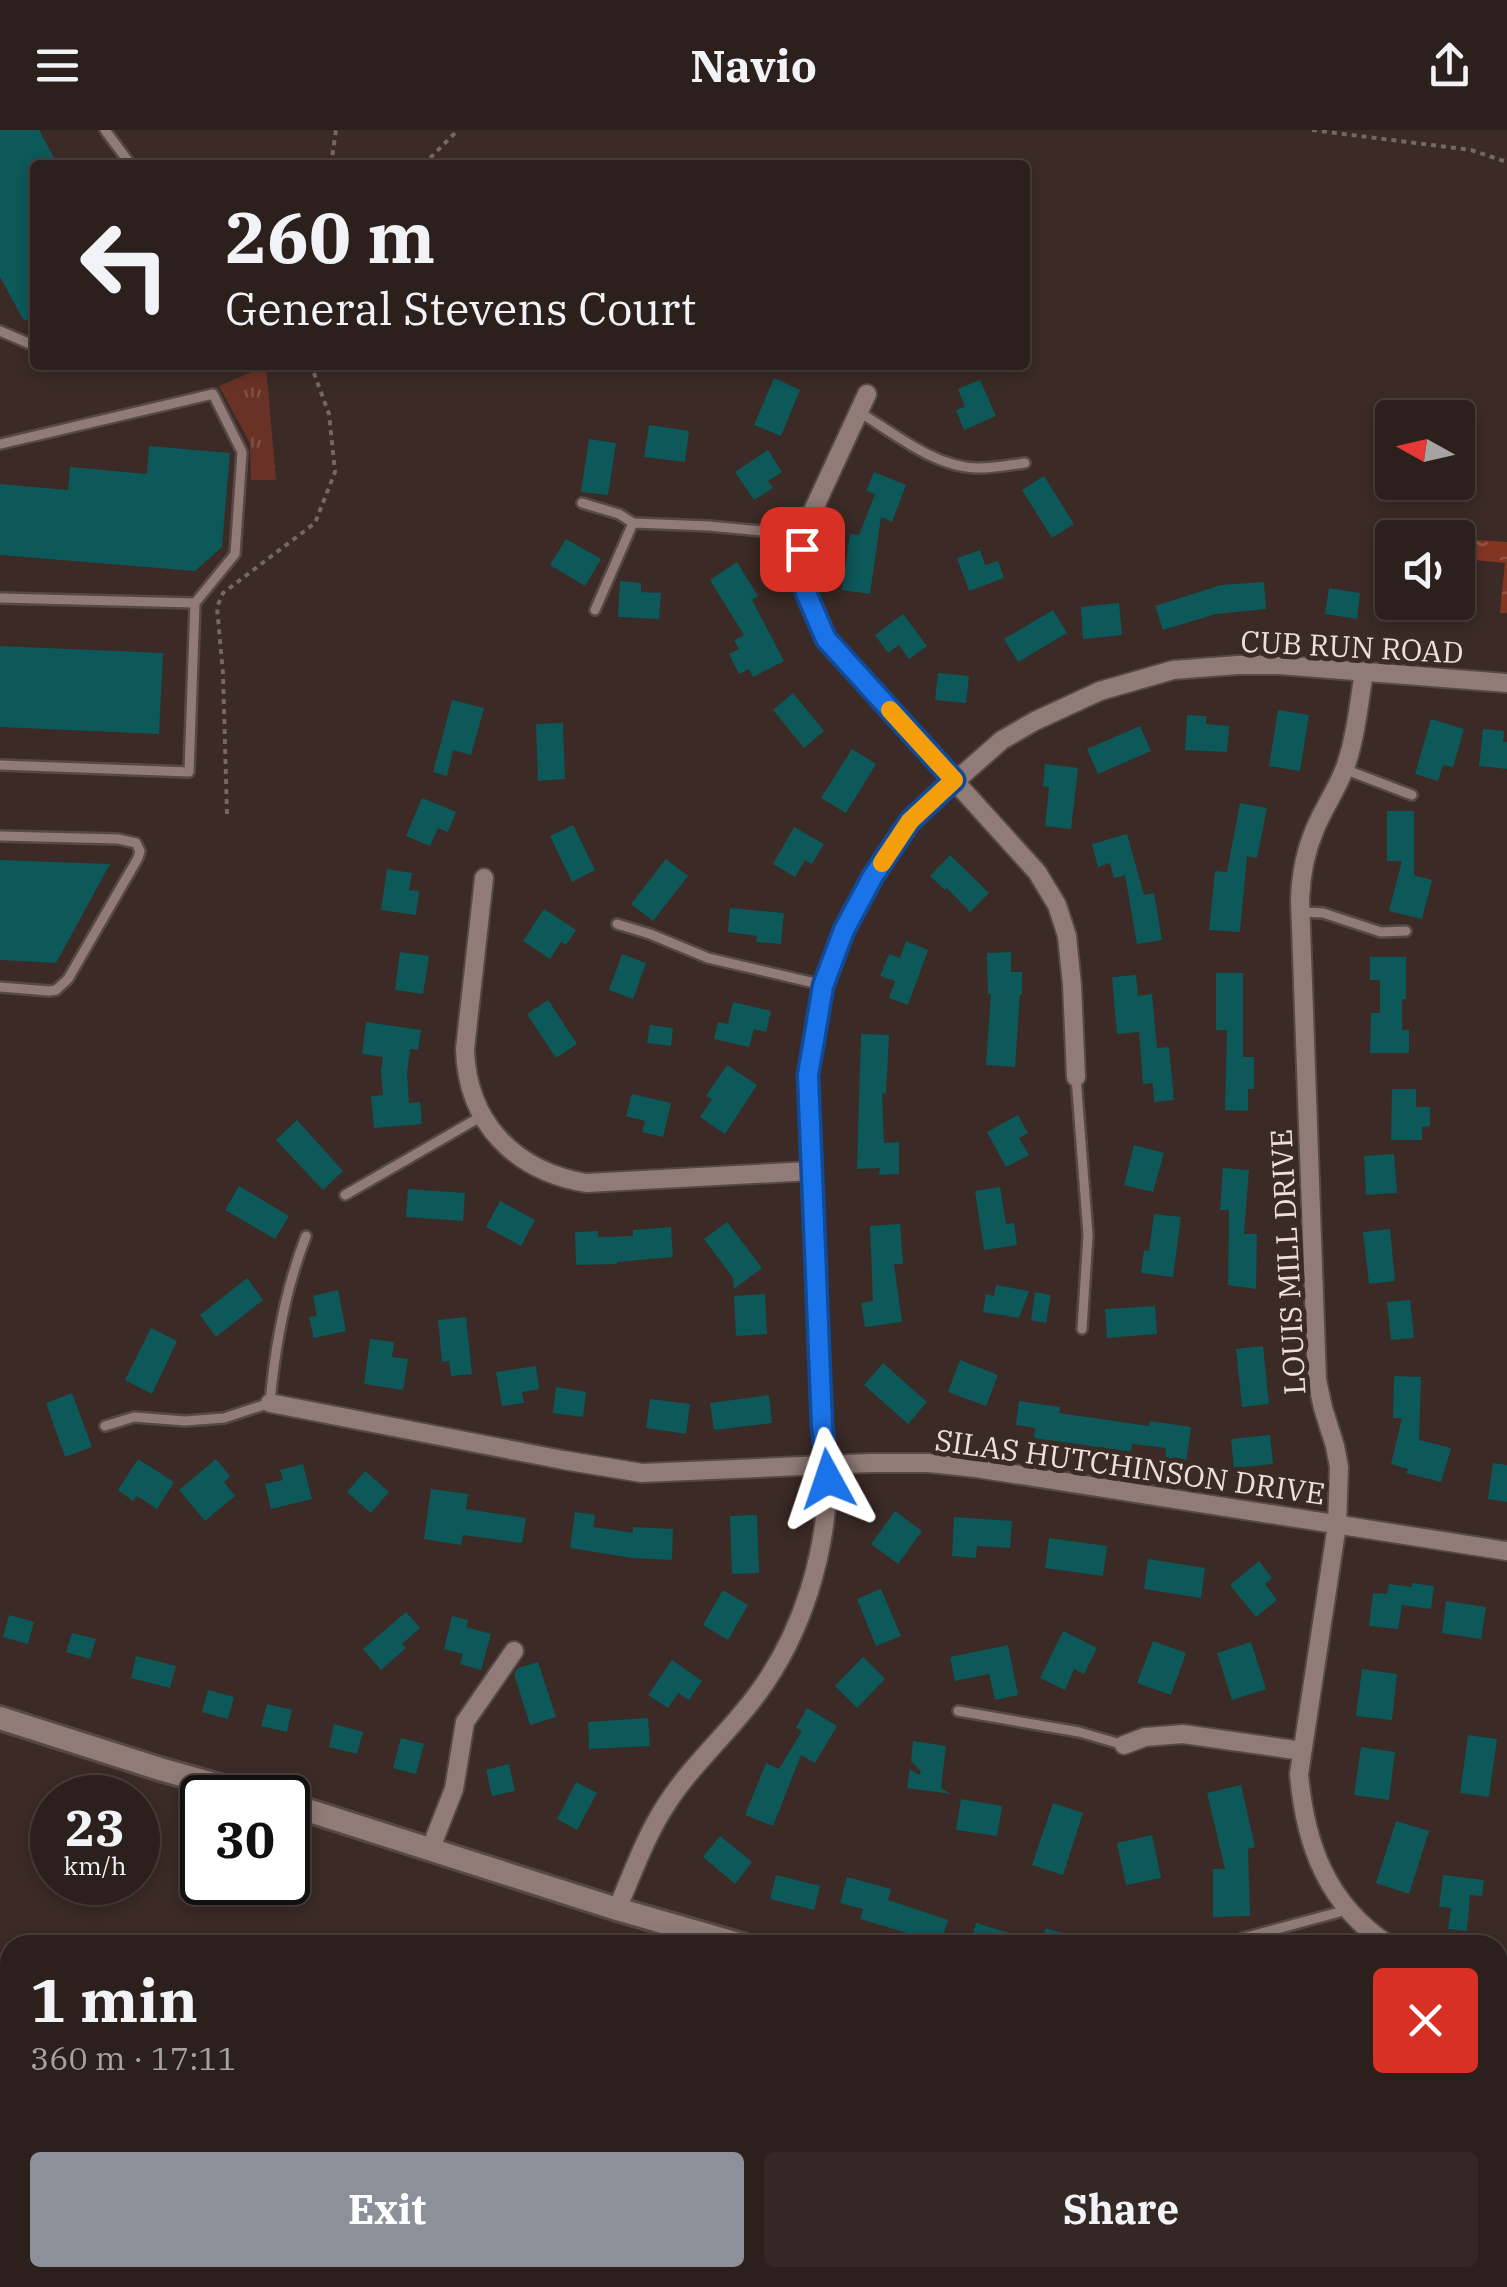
<!DOCTYPE html>
<meta charset="utf-8">
<style>
body{margin:0;font-family:"IBM Plex Serif",serif;background:#342825;color:#f1f3f6;height:100vh;display:flex;flex-direction:column;font-size:38px;white-space:nowrap}
*{box-sizing:border-box;margin:0}
p{font-size:32px;color:#a6a3a3}
.icon{flex:none;width:55px;height:55px;fill:none;stroke:currentColor;stroke-width:2;stroke-linecap:round;stroke-linejoin:round}
.map{position:relative;flex:1;overflow:hidden}
.details{position:absolute;left:0px;top:1805px;width:1508px;height:352px;display:flex;flex-direction:column;background:#2c201c;border-radius:30px 30px 0 0;box-shadow:0 5px 15px #0003,0 0 0 2px #483e3b}
.details>*{flex:none}
.top-card{position:absolute;left:30px;top:30px;width:1000px;height:210px;border-radius:10px;box-shadow:0 5px 15px #0003,0 0 0 2px #483e3b;background:#2c201c;color:#f1f3f6;overflow:hidden}
.needle{width:65px;rotate:278deg}
.controls{position:absolute;left:1375px;top:270px;display:grid;gap:20px}
.controls a{display:grid;place-items:center;width:100px;height:100px;border-radius:10px;background:#2c201c;box-shadow:0 5px 15px #0003,0 0 0 2px #483e3b;font-size:50px}
.speed{position:absolute;left:30px;top:1645px;display:flex;gap:20px;font-size:50px;font-weight:700;text-align:center}
.speed>*{display:grid;place-content:center;width:130px;height:130px;border-radius:50%;background:#2c201c;box-shadow:0 5px 15px #0003,0 0 0 2px #483e3b;line-height:1}
.speed small{font-size:25px;font-weight:400}
.speed .limit{border:5px solid #111;border-radius:15px;background:#fff;color:#111}
.pin{position:absolute;display:grid;place-items:center;width:85px;height:85px;color:#fff;margin:-42px;border-radius:20px;box-shadow:0 5px 15px #0006}
.me{position:absolute;width:110px;margin:-55px;rotate:355deg;stroke-linejoin:round;filter:drop-shadow(0 0 8px #0008)}
.turn{display:flex;align-items:center;gap:35px;height:210px;padding:0 30px;font-size:45px}
.turn .icon{width:130px;height:130px;stroke-width:2.5}
.turn b{display:block;font-size:70px;line-height:85px}
.round{display:grid;place-items:center;flex:none;width:105px;height:105px;border-radius:10px;background:#342825}
.headline{display:flex;align-items:center;justify-content:space-between;height:170px;padding:0 30px}
h1{font-size:60px;font-weight:800;line-height:75px}
.button{display:flex;gap:20px;margin-top:auto;padding:20px 30px}
.button a{flex:1;height:115px;border-radius:10px;background:#8c9099;color:#fff;font-size:40px;font-weight:800;line-height:115px;text-align:center}
.button a+a{background:#342825;color:#f1f3f6}
header{display:flex;justify-content:space-between;align-items:center;height:130px;padding:0 30px;background:#2c201c;font-size:45px;font-weight:800}
.map>svg:first-child{display:block}
.grass{fill:url(#grass-tufts)}
.water{fill:url(#water-ripples)}
.building{fill:#0d5859}
.lines{fill:none;stroke-linecap:round;stroke-linejoin:round}
.service-casing{stroke:#574845;stroke-width:14}
.minor-casing{stroke:#574845;stroke-width:22}
.secondary-casing{stroke:#574845;stroke-width:28}
.path{stroke:#766763;stroke-width:4;stroke-dasharray:5 5;stroke-linecap:butt}
.service{stroke:#907b76;stroke-width:9}
.minor{stroke:#907b76;stroke-width:18}
.secondary{stroke:#907b76;stroke-width:22}
.route-casing{stroke:#114b97;stroke-width:25}
.route{stroke:#1a73e8;stroke-width:18}
.slow{stroke:#f59e0b;stroke-width:18}
.labels{text-anchor:middle;dominant-baseline:central;stroke-width:10;stroke-linejoin:round;paint-order:stroke}
.street-label{font-size:30px;fill:#ece0dd;stroke:#3b2a26}
</style>
<header><svg class="icon" aria-label="menu" viewBox="0 0 24 24"><path d="M4 6h16M4 12h16M4 18h16"/></svg>Navio<svg class="icon" aria-label="share" viewBox="0 0 24 24"><path d="M12 15V3M7 8l5-5 5 5M5 13v7h14v-7"/></svg></header>
<div class="map">
<svg width="1507" height="2157" viewBox="0 0 1507 2157">
<defs>
<pattern id="grass-tufts" width="24" height="20" patternUnits="userSpaceOnUse" patternTransform="scale(2.5)"><rect width="24" height="20" fill="#693226"/><path d="M3 7l-1-3M5 7V3M7 7l1-3M15 17l-1-3M17 17v-4M19 17l1-3" fill="none" stroke="#7f4f45"/></pattern>
<pattern id="water-ripples" width="26" height="14" patternUnits="userSpaceOnUse" patternTransform="scale(2.5)"><rect width="26" height="14" fill="#833523"/><path d="M2 4q2-2 4 0t4 0M15 11q2-2 4 0t4 0" fill="none" stroke="#955242"/></pattern>
</defs>
<rect width="100%" height="100%" fill="#3b2a26"/>
<polygon class="grass" points="266,236 276,350 251,350 250,313 219,256"/>
<polygon class="water" points="1477,410 1507,412 1507,483 1500,483 1505,433 1475,430"/>
<g class="building">
<polygon points="0,0 39,0 58,35 35,35 35,185 24,191 0,147"/>
<polygon points="774,248 800,260 781,306 754,295"/>
<polygon points="980,250 996,286 964,300 956,280 965,277 958,259"/>
<polygon points="649,295 689,301 685,332 644,327"/>
<polygon points="589,309 616,313 608,365 581,362"/>
<polygon points="149,316 230,323 222,417 195,441 0,425 0,354 68,360 70,337 147,344"/>
<polygon points="768,320 782,342 768,351 773,358 754,370 735,342"/>
<polygon points="874,342 906,355 892,392 881,387 870,464 842,460 850,404 859,405 875,364 866,361"/>
<polygon points="1044,346 1074,394 1052,408 1022,360"/>
<polygon points="566,409 601,429 585,456 550,435"/>
<polygon points="980,420 985,435 998,431 1004,448 969,461 957,428"/>
<polygon points="737,432 758,466 752,470 784,531 753,547 749,539 739,544 729,524 739,519 734,510 744,505 710,450"/>
<polygon points="620,451 641,453 641,462 661,463 659,489 618,487"/>
<polygon points="1264,452 1266,479 1216,484 1163,500 1155,476 1221,455"/>
<polygon points="1329,458 1360,463 1357,489 1325,484"/>
<polygon points="1119,473 1122,505 1083,509 1081,477"/>
<polygon points="1053,480 1067,503 1018,532 1004,509"/>
<polygon points="903,484 927,516 909,529 899,515 888,523 875,505"/>
<polygon points="0,516 163,523 159,604 0,597"/>
<polygon points="938,543 969,546 966,573 935,570"/>
<polygon points="793,563 824,601 804,618 773,580"/>
<polygon points="452,570 484,578 471,625 453,620 447,646 433,642"/>
<polygon points="1278,580 1309,585 1300,641 1269,636"/>
<polygon points="1187,585 1206,586 1206,594 1229,596 1227,622 1185,620"/>
<polygon points="1431,589 1464,599 1453,637 1443,635 1438,651 1415,644"/>
<polygon points="563,593 565,649 538,651 536,594"/>
<polygon points="1140,596 1151,621 1098,644 1087,619"/>
<polygon points="1483,599 1504,601 1503,612 1507,612 1507,639 1479,636"/>
<polygon points="852,619 876,634 846,683 821,668"/>
<polygon points="1045,634 1078,638 1071,699 1045,696 1049,657 1043,656"/>
<polygon points="422,668 456,682 448,702 438,698 430,716 406,706"/>
<polygon points="1240,673 1267,678 1257,728 1247,726 1240,802 1209,800 1215,741 1227,742"/>
<polygon points="1387,681 1414,681 1414,745 1432,750 1422,789 1389,781 1402,731 1387,731"/>
<polygon points="573,695 595,740 572,752 550,706"/>
<polygon points="794,697 824,714 812,734 805,730 795,747 773,734"/>
<polygon points="1127,704 1144,765 1154,763 1162,810 1137,814 1125,745 1114,748 1110,733 1098,737 1092,714"/>
<polygon points="950,725 989,763 970,782 947,758 945,760 930,746"/>
<polygon points="666,729 688,746 653,791 631,774"/>
<polygon points="0,730 110,734 56,833 0,830"/>
<polygon points="387,739 412,743 409,760 419,761 416,785 381,780"/>
<polygon points="730,778 784,783 781,814 756,812 757,806 728,802"/>
<polygon points="544,779 576,800 566,815 561,812 550,829 523,811"/>
<polygon points="906,811 928,820 908,875 889,868 895,851 880,846 889,824 900,828"/>
<polygon points="400,822 429,826 423,864 395,860"/>
<polygon points="1011,822 1011,842 1022,842 1022,864 1020,864 1015,937 986,935 991,864 988,864 987,823"/>
<polygon points="622,824 646,833 633,869 609,860"/>
<polygon points="1370,827 1406,827 1406,869 1402,869 1402,900 1409,900 1409,923 1370,923 1371,883 1380,883 1380,850 1370,850"/>
<polygon points="1216,843 1243,843 1243,927 1254,927 1254,959 1248,959 1248,981 1225,980 1227,900 1216,900"/>
<polygon points="1136,845 1138,866 1152,864 1157,918 1169,917 1174,970 1154,972 1153,953 1143,954 1139,902 1117,904 1112,847"/>
<polygon points="548,870 577,914 556,928 527,884"/>
<polygon points="733,872 771,881 766,902 754,899 749,917 714,909 718,892 728,894"/>
<polygon points="366,892 421,900 418,920 410,919 407,943 409,973 420,972 422,994 374,998 371,966 383,965 381,941 383,927 362,924"/>
<polygon points="650,895 673,898 671,916 647,913"/>
<polygon points="861,904 889,905 886,964 882,963 884,1013 899,1012 899,1044 879,1045 880,1038 857,1039"/>
<polygon points="727,935 757,955 725,1004 700,987 712,969 706,966"/>
<polygon points="1392,959 1416,959 1416,977 1430,977 1430,996 1422,997 1422,1010 1391,1010"/>
<polygon points="632,964 671,973 663,1007 642,1002 645,991 626,986"/>
<polygon points="1018,985 1028,1003 1019,1008 1029,1025 1006,1037 987,1002"/>
<polygon points="297,990 343,1041 323,1060 276,1010"/>
<polygon points="1134,1015 1164,1023 1153,1062 1124,1055"/>
<polygon points="1394,1024 1397,1063 1366,1065 1364,1026"/>
<polygon points="1223,1038 1249,1040 1244,1104 1257,1104 1256,1159 1228,1155 1229,1080 1220,1080"/>
<polygon points="239,1056 289,1086 275,1109 225,1080"/>
<polygon points="1000,1057 1006,1094 1014,1093 1017,1115 984,1120 975,1061"/>
<polygon points="408,1059 465,1063 463,1091 406,1087"/>
<polygon points="500,1071 535,1090 521,1116 486,1097"/>
<polygon points="1154,1084 1181,1087 1173,1147 1141,1143 1144,1120 1149,1121"/>
<polygon points="727,1092 762,1138 734,1159 733,1148 704,1109"/>
<polygon points="900,1094 903,1134 894,1134 902,1192 865,1197 861,1173 873,1171 870,1096"/>
<polygon points="671,1097 673,1127 617,1132 617,1134 576,1135 575,1102 598,1101 598,1107 633,1106 633,1100"/>
<polygon points="1390,1099 1395,1151 1369,1154 1363,1102"/>
<polygon points="247,1148 263,1170 216,1207 200,1185"/>
<polygon points="996,1155 1029,1161 1019,1188 983,1182 986,1164 994,1166"/>
<polygon points="338,1160 346,1201 314,1208 309,1187 317,1186 313,1166"/>
<polygon points="1035,1162 1051,1165 1046,1193 1031,1190"/>
<polygon points="765,1164 767,1204 736,1206 734,1166"/>
<polygon points="1410,1170 1414,1208 1391,1210 1387,1172"/>
<polygon points="1155,1176 1157,1204 1107,1208 1105,1179"/>
<polygon points="466,1187 472,1244 451,1246 449,1231 442,1232 438,1190"/>
<polygon points="151,1198 177,1211 152,1264 125,1250"/>
<polygon points="370,1209 394,1212 392,1227 408,1229 403,1260 364,1254"/>
<polygon points="1263,1216 1269,1274 1242,1277 1236,1219"/>
<polygon points="960,1230 998,1245 986,1276 948,1262"/>
<polygon points="883,1233 927,1272 908,1294 864,1255"/>
<polygon points="536,1236 539,1259 522,1262 524,1273 502,1276 496,1242"/>
<polygon points="1394,1246 1421,1247 1419,1310 1451,1318 1441,1352 1406,1343 1408,1339 1391,1334 1402,1288 1393,1288"/>
<polygon points="556,1257 586,1262 583,1287 553,1283"/>
<polygon points="72,1263 92,1317 65,1327 46,1273"/>
<polygon points="769,1265 772,1293 714,1300 710,1273"/>
<polygon points="650,1269 690,1274 686,1304 646,1298"/>
<polygon points="1019,1271 1060,1277 1059,1283 1149,1296 1150,1291 1191,1297 1186,1333 1165,1330 1166,1318 1132,1314 1131,1322 1034,1309 1035,1298 1016,1295"/>
<polygon points="1270,1305 1273,1334 1234,1338 1231,1309"/>
<polygon points="138,1329 174,1352 157,1379 137,1366 133,1371 118,1360"/>
<polygon points="216,1329 230,1346 224,1352 235,1366 205,1391 179,1360"/>
<polygon points="1493,1333 1507,1335 1507,1372 1488,1369"/>
<polygon points="303,1334 312,1369 271,1379 265,1354 283,1350 280,1340"/>
<polygon points="365,1341 389,1362 371,1383 347,1362"/>
<polygon points="431,1359 468,1364 466,1379 526,1388 522,1413 463,1405 461,1415 424,1409"/>
<polygon points="895,1381 922,1401 898,1434 871,1414"/>
<polygon points="575,1382 595,1385 593,1397 633,1403 633,1397 673,1399 672,1430 632,1428 570,1418"/>
<polygon points="757,1385 759,1443 732,1444 730,1386"/>
<polygon points="954,1387 1012,1391 1010,1418 977,1416 976,1428 952,1426"/>
<polygon points="1049,1408 1107,1416 1103,1446 1045,1438"/>
<polygon points="1148,1429 1205,1438 1201,1468 1144,1459"/>
<polygon points="1259,1431 1272,1448 1265,1454 1277,1470 1256,1487 1230,1455"/>
<polygon points="1412,1453 1434,1456 1431,1479 1402,1475 1398,1499 1369,1496 1373,1463 1387,1464 1389,1454 1412,1457"/>
<polygon points="881,1459 901,1506 876,1516 857,1469"/>
<polygon points="723,1460 748,1475 728,1510 703,1495"/>
<polygon points="1446,1471 1486,1477 1481,1509 1442,1503"/>
<polygon points="406,1482 420,1498 402,1514 406,1518 381,1540 363,1519"/>
<polygon points="9,1485 34,1492 28,1514 3,1507"/>
<polygon points="452,1486 468,1490 466,1497 491,1504 481,1540 460,1534 463,1524 444,1519"/>
<polygon points="1063,1501 1097,1518 1084,1544 1074,1539 1065,1560 1040,1548"/>
<polygon points="72,1503 96,1509 90,1529 66,1522"/>
<polygon points="1153,1511 1186,1523 1171,1565 1137,1553"/>
<polygon points="1251,1512 1266,1559 1232,1570 1217,1523"/>
<polygon points="1008,1515 1018,1565 995,1570 989,1544 955,1551 950,1527"/>
<polygon points="136,1526 176,1536 170,1558 131,1548"/>
<polygon points="863,1527 885,1549 857,1578 835,1556"/>
<polygon points="672,1530 702,1551 689,1570 678,1563 668,1578 648,1565"/>
<polygon points="538,1532 556,1587 530,1595 514,1544 518,1538"/>
<polygon points="1362,1539 1397,1544 1392,1590 1356,1586"/>
<polygon points="208,1560 234,1567 228,1589 202,1582"/>
<polygon points="267,1574 292,1580 287,1602 261,1596"/>
<polygon points="807,1578 837,1596 815,1633 801,1625 773,1696 745,1685 766,1633 779,1639 802,1601 796,1598"/>
<polygon points="648,1588 650,1616 589,1619 588,1592"/>
<polygon points="334,1594 363,1602 357,1624 329,1617"/>
<polygon points="1468,1605 1497,1609 1489,1667 1460,1663"/>
<polygon points="401,1608 424,1614 416,1644 393,1638"/>
<polygon points="913,1611 946,1616 941,1658 951,1664 907,1658 910,1639 919,1645 921,1641 911,1631"/>
<polygon points="1361,1617 1395,1622 1389,1670 1354,1665"/>
<polygon points="509,1634 515,1661 492,1666 486,1640"/>
<polygon points="576,1652 597,1663 577,1700 557,1689"/>
<polygon points="1241,1655 1255,1717 1248,1719 1250,1786 1213,1787 1213,1739 1225,1739 1207,1663"/>
<polygon points="961,1669 1002,1676 997,1706 956,1700"/>
<polygon points="1053,1673 1083,1683 1063,1745 1032,1735"/>
<polygon points="1396,1691 1429,1701 1409,1764 1376,1753"/>
<polygon points="1152,1705 1161,1748 1126,1755 1117,1713"/>
<polygon points="720,1706 752,1732 735,1754 703,1727"/>
<polygon points="776,1745 820,1756 814,1780 770,1769"/>
<polygon points="1443,1745 1484,1750 1482,1766 1470,1765 1467,1801 1448,1799 1451,1778 1439,1777"/>
<polygon points="847,1747 891,1759 888,1770 948,1790 940,1815 918,1815 921,1807 860,1789 863,1779 840,1773"/>
<polygon points="976,1793 1037,1811 1037,1815 970,1815"/>
<polygon points="1046,1798 1090,1812 1090,1815 1040,1815"/>
</g>
<g class="lines">
<g class="service-casing">
<g id="service">
<polyline points="105,0 131,35"/>
<polyline points="0,201 35,216"/>
<path d="M859,282C894,303 935,338 978,338C993,338 1009,335 1025,333"/>
<polyline points="0,314 213,264 242,322 235,424 195,473 189,642 0,635"/>
<polyline points="582,373 619,384 633,393 709,396 805,405"/>
<polyline points="0,468 195,473"/>
<polyline points="595,480 633,393"/>
<polyline points="1344,639 1412,665"/>
<polyline points="0,706 118,709 136,713 140,721 138,728 68,849 56,860 49,861 0,857"/>
<polyline points="1300,782 1323,783 1381,802 1406,801"/>
<polyline points="617,794 650,804 708,828 823,855"/>
<polyline points="1076,947 1088,1105 1082,1199"/>
<polyline points="345,1065 482,986"/>
<path d="M105,1296L134,1287L185,1291L224,1288L270,1273C275,1215 285,1160 306,1106"/>
<polyline points="958,1581 1079,1602 1124,1615"/>
<polyline points="1229,1815 1243,1808 1347,1780"/>
</g>
</g>
<g class="minor-casing">
<g id="minor">
<polyline points="867,264 810,387 803,419 806,463 826,509 1037,742 1057,775 1067,806 1072,855 1076,947"/>
<path d="M1364,542C1359,573 1356,605 1346,635C1338,658 1324,677 1315,699C1305,722 1301,745 1300,769L1317,1250L1323,1278L1335,1316L1339,1337L1337,1395L1299,1644C1305,1714 1327,1775 1389,1815"/>
<path d="M484,748L465,919C467,993 515,1041 586,1053L811,1041"/>
<polyline points="270,1273 563,1330 642,1343 870,1333 929,1333 976,1338 1507,1421"/>
<polyline points="1124,1615 1145,1607 1183,1604 1302,1621"/>
<polyline points="430,1720 454,1659 465,1592 514,1521"/>
<path d="M617,1779C632,1745 645,1707 666,1675C692,1634 729,1603 758,1563C803,1502 826,1424 828,1348C828,1330 824,1312 822,1295L808,945L812,915L823,855L844,800L873,745L910,691L1002,610L1035,591L1100,561L1173,540L1238,535H1279L1507,553"/>
<polyline points="1498,1860 1507,1863"/>
</g>
</g>
<g class="secondary-casing">
<g id="secondary">
<polyline points="0,1588 160,1639 263,1668"/>
<polyline points="288,1674 617,1779 742,1815"/>
<polyline points="1313,2148 1322,2157"/>
</g>
</g>
<g class="path">
<polyline points="1312,0 1471,20 1507,32"/>
<polyline points="331,35 336,0"/>
<polyline points="423,35 458,0"/>
<polyline points="227,684 223,544 217,477 223,463 315,393 335,342 329,284 311,235"/>
</g>
<use href="#service" class="service"/>
<use href="#minor" class="minor"/>
<use href="#secondary" class="secondary"/>
</g>
<g class="lines">
<g class="route-casing">
<polyline id="route" points="802,419 806,463 826,509 954,650 910,691 873,746 844,800 823,856 808,945 822,1295 828,1349"/>
</g>
<use href="#route" class="route"/>
<polyline class="slow" points="882,733 910,691 954,650 890,580"/>
</g>
<g class="labels">
<g class="street-label">
<text transform="translate(1352 516) rotate(3)">CUB RUN ROAD</text>
<text transform="translate(1287 1132) rotate(-93)">LOUIS MILL DRIVE</text>
<text transform="translate(1130 1336) rotate(8)">SILAS HUTCHINSON DRIVE</text>
</g>
</g>
</svg>
<div class="controls">
<a><svg class="needle" viewBox="-14 -14 28 28"><path d="M0-13l5 13h-10z" fill="#e53935"/><path d="M0 13l5-13h-10z" fill="#a6a3a3"/></svg></a>
<a><svg class="icon" aria-label="sound" viewBox="0 0 24 24"><path d="M4 9h4l5-4v14l-5-4H4zM17 9q2 3 0 6"/></svg></a>
</div>
<div class="speed"><div>23<small>km/h</small></div><div class="limit">30</div></div>
<div class="pin" style="left:802px;top:419px;background:#d93025"><svg class="icon" aria-label="arrive" viewBox="0 0 24 24"><path d="M6 21V4h12l-3 4 3 4H6"/></svg></div>
<svg class="me" style="left:828px;top:1349px" viewBox="-20 -20 40 40"><path d="M0-17L14 15 0 8-14 15z" fill="#1a73e8" stroke="#fff" stroke-width="4"/></svg>
<div class="top-card">
<div class="turn"><svg class="icon" aria-label="left" viewBox="0 0 24 24"><path d="M17 20v-9H6M10 6l-5 5 5 5"/></svg><div><b>260 m</b>General Stevens Court</div></div>
</div>
<section class="details">
<div class="headline"><div><h1>1 min</h1><p>360 m · 17:11</p></div><a class="round" style="background:#d93025;color:#fff"><svg class="icon" aria-label="close" viewBox="0 0 24 24"><path d="M6 6l12 12M18 6L6 18"/></svg></a></div>
<div class="button"><a>Exit</a><a>Share</a></div>
</section>
</div>
